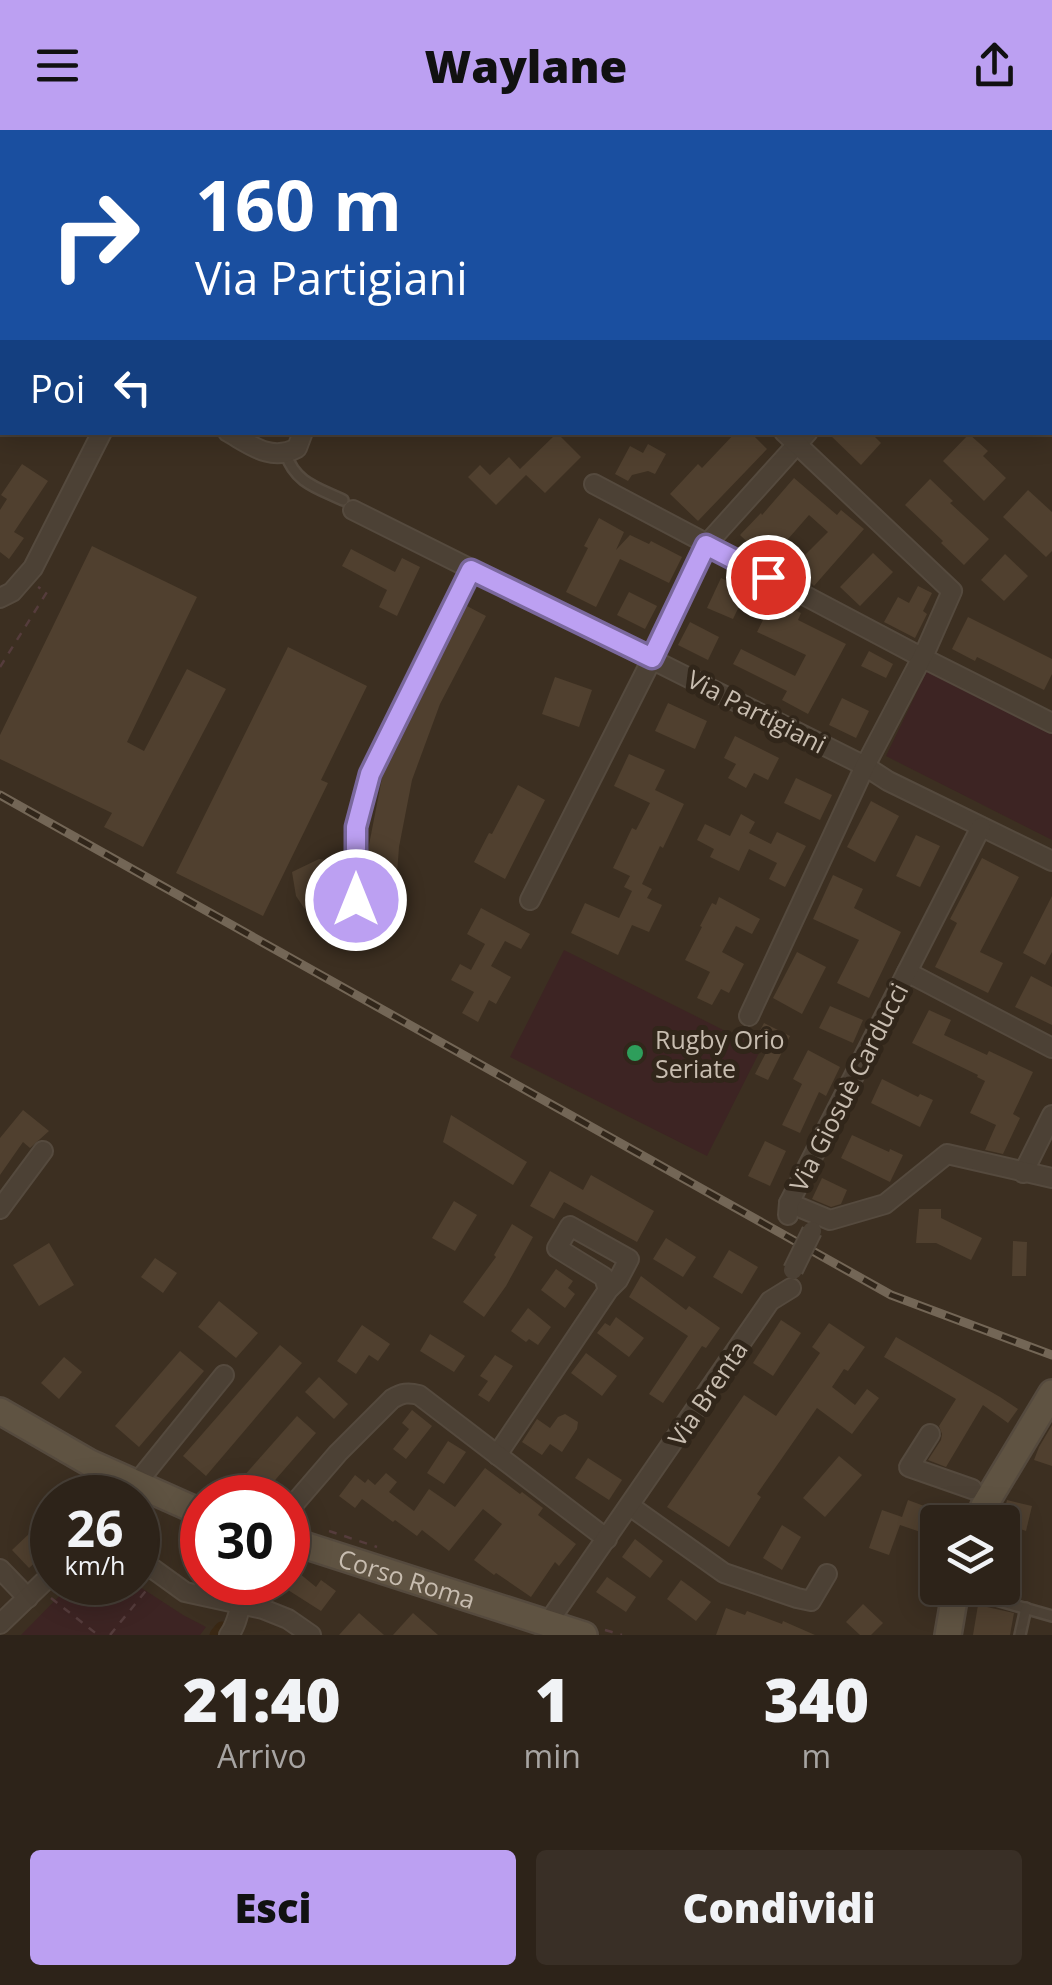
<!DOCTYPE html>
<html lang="it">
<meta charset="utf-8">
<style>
body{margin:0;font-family:"Open Sans",sans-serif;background:#392f26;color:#f1f3f6;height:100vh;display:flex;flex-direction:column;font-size:38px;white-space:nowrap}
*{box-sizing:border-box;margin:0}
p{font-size:32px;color:#a7a4a2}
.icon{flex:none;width:55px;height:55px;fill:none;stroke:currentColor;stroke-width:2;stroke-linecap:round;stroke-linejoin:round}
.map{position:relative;height:1505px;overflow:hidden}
.drawer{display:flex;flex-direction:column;background:#2d2319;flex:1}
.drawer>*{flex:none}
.top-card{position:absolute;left:0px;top:0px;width:1052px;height:305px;box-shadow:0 5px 25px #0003,0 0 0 2px #484038;background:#1a4fa0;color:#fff;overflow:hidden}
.fabs{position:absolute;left:920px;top:1375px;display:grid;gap:20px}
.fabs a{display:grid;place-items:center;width:100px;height:100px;border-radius:10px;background:#2d2319;box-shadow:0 5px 25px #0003,0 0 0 2px #484038;font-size:50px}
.speed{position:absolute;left:30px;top:1345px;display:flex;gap:20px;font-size:50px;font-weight:700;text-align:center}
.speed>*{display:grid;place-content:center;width:130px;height:130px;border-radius:50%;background:#2d2319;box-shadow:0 5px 25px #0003,0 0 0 2px #484038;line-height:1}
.speed small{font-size:25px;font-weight:400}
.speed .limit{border:15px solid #d22;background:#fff;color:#111}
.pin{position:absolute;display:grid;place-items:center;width:85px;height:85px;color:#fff;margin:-42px;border:5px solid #fff;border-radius:50%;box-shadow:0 2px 10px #0007}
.me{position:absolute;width:110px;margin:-55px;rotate:0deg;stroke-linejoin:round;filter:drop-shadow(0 0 8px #0008)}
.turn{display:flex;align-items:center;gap:35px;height:210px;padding:0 30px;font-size:45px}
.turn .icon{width:130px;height:130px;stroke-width:2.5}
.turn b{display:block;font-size:70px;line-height:85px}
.then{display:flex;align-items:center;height:95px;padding:0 30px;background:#0003;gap:20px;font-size:38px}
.eta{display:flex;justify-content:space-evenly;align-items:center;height:170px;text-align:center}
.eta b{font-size:60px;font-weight:800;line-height:70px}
.primary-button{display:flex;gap:20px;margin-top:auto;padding:20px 30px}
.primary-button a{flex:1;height:115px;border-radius:10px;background:#bca0f2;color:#111;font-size:40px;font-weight:800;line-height:115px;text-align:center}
.primary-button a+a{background:#392f26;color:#f1f3f6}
header{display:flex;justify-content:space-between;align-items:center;height:130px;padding:0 30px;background:#bca0f2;color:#111;font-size:45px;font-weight:800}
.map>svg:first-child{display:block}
.green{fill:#3d2423}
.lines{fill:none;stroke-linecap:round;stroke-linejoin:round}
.canal{stroke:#3a2814;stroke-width:15}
.building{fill:#50402f}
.lane-casing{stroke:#554a3e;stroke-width:14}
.street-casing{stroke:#554a3e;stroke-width:22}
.secondary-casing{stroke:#554a3e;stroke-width:30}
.path{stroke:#553c3c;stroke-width:2.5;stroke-dasharray:8 8;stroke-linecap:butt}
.lane{stroke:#4c4135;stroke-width:9}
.street{stroke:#4c4135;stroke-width:18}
.secondary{stroke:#5f5342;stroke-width:25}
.rail-casing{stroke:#736656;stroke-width:9}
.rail{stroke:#31261a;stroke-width:5;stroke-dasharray:15;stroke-linecap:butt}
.street-bridge-casing{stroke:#554a3e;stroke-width:22;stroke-linecap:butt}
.street-bridge{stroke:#4c4135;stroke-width:18}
.route-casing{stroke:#7a689d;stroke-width:25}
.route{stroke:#bca0f2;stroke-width:18}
.leisure-dot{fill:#2e9e5b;stroke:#31261a;stroke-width:4}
.labels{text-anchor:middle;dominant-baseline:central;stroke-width:10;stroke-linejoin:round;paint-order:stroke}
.street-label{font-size:25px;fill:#c8bdb0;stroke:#31261a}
.poi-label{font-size:25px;fill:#c8bdb0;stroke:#31261a;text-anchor:start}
</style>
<header><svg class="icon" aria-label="menu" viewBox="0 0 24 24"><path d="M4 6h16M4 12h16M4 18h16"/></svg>Waylane<svg class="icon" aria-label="share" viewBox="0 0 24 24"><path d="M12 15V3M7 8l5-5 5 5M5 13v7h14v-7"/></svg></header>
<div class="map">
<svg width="1052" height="1505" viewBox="0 0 1052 1505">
<rect width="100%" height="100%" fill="#3c2f21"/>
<g class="green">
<polygon points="929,537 1052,598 1052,710 886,626"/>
<polygon points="564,820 761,919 707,1026 510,927"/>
<polygon points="72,1453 134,1453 183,1485 206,1497 200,1505 21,1505"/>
</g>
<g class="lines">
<polyline class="canal" points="217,1505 222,1499"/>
</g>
<g class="building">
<polygon points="736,302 750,302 767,319 698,391 670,364 698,334 702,338"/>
<polygon points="827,302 870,302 881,313 861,335"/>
<polygon points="557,303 581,327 545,363 526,345 496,375 468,347 480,335 490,345 509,327 520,339"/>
<polygon points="969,304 988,321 983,326 1006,348 984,371 943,331"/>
<polygon points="648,314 666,324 655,344 648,341 632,345 628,351 615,344 630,316 643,323"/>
<polygon points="22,334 48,351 14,402 24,408 9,429 0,422 0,380 7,369 1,365"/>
<polygon points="794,348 837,385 841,380 864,399 814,456 794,436 828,402 809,385 768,432 740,405 761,383 762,385"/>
<polygon points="930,349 953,371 950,373 989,409 964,435 941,413 943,411 905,375"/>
<polygon points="1028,360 1052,382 1052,421 1046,427 1003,387"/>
<polygon points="599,388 624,402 616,420 630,405 649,414 651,411 682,427 669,453 620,429 596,477 566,462 588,418 584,416"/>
<polygon points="92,416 197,467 127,612 144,621 187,539 226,559 143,717 104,697 112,683 0,629 0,605"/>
<polygon points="351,419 395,442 402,428 420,437 397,486 379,477 387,460 342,436"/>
<polygon points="873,423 893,442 860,476 840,457"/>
<polygon points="1005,424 1028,446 1004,471 981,450"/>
<polygon points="721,448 747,460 733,489 707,478"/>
<polygon points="918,456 932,463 923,481 927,484 915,508 884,492 898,467 909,473"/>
<polygon points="629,462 657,476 645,499 617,485"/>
<polygon points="773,470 801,483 798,490 846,514 808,584 782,570 787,561 733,534 741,519 795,546 806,525 757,502"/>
<polygon points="467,476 486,486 440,574 412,650 399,717 396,757 396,798 366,799 368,720 382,648"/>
<polygon points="968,487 1052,529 1052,544 1044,560 977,527 975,531 952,519"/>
<polygon points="690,492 719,507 708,530 678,515"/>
<polygon points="288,517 367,556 321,650 328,653 263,786 176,743"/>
<polygon points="869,521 893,534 886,548 861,536"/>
<polygon points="555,547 592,560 579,597 542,584"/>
<polygon points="842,568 869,581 856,608 829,595"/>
<polygon points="668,573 707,591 695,619 655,601"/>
<polygon points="735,606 779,628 768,650 754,643 746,658 728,648 736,634 724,628"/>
<polygon points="629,624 665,640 655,660 684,674 663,718 660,716 642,754 652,759 647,768 662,775 649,802 632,795 618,825 571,803 585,773 619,788 632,761 624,757 630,746 613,738 632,698 636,700 650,673 614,656"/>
<polygon points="796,648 832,665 820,690 784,673"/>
<polygon points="518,655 545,670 505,749 474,732 489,703 492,704"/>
<polygon points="871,671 899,686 875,732 847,717"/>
<polygon points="741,684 755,692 749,703 771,714 777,702 806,716 785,757 769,749 777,733 749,719 739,741 710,727 714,719 697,710 705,694 730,706"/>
<polygon points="916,705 940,716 920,757 896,746"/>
<polygon points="982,728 1019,747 980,822 1003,833 988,863 935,837 957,793 950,789"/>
<polygon points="319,729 333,731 344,738 345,774 330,784 316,784 304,778 296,766 292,742"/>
<polygon points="833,745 863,759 854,778 901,802 869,868 837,853 859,810 813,789"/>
<polygon points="1052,766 1052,822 1045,835 1023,823"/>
<polygon points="719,767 760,789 752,804 736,796 722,822 744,834 729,863 721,859 712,875 697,868 710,842 685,830 702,797 700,796 712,773 716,775"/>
<polygon points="481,778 530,804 521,819 505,811 491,836 511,847 496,874 489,870 478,892 462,883 474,862 451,850 460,834 471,840 485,814 467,804"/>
<polygon points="797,822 826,837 802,884 773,868"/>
<polygon points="1031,846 1052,857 1052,895 1015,877"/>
<polygon points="830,876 863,890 853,913 819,898"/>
<polygon points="929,880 951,890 944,905 987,925 989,921 1033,942 1013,984 1020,988 1003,1024 985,1020 996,995 970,983 985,951 977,947 978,945 912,913"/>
<polygon points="764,893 790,906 768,950 755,944 771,913 757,906"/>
<polygon points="808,920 840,937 826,966 819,962 800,1003 782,995 802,954 793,949"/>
<polygon points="882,949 918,967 920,964 933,970 920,997 871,973"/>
<polygon points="23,980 49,1001 30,1018 23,1012 0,1045 0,1008"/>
<polygon points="451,985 527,1032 513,1055 443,1012"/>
<polygon points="852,1005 889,1022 890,1019 903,1025 890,1052 841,1028"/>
<polygon points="765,1011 786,1021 770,1056 748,1046"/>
<polygon points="550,1041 583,1060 591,1045 654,1081 637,1112 564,1072 554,1089 530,1076"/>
<polygon points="822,1048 847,1060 841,1074 831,1077 812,1069"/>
<polygon points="454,1071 477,1085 455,1121 432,1108"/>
<polygon points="919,1079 941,1079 941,1088 982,1108 971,1130 936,1113 916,1113"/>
<polygon points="512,1094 533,1107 506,1156 484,1187 463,1172 496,1127 494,1125"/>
<polygon points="666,1108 696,1127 683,1147 653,1129"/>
<polygon points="1013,1111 1027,1112 1026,1146 1012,1146"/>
<polygon points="49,1113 74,1155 39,1176 13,1135"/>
<polygon points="729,1120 758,1137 742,1164 713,1147"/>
<polygon points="155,1128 177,1143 163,1163 141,1147"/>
<polygon points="556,1139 573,1151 568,1158 575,1164 565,1178 541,1160"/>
<polygon points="641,1146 686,1180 689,1176 720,1198 706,1218 702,1216 663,1273 649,1264 688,1206 629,1167"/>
<polygon points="219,1171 258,1203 236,1228 198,1197"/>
<polygon points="528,1178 551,1197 538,1215 529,1209 526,1212 511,1201"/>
<polygon points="616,1187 644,1208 629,1227 597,1203 605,1193 610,1196"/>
<polygon points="781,1190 801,1203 773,1246 753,1233"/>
<polygon points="829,1193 865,1217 848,1241 844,1239 832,1257 855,1275 867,1259 879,1268 852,1304 817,1278 757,1364 761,1367 729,1417 667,1377 744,1265 776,1286 820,1223 812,1217"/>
<polygon points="362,1195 390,1214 378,1231 369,1225 356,1244 337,1231"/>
<polygon points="430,1204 465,1226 454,1242 420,1221"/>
<polygon points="896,1207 1000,1267 1018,1279 1008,1293 983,1275 946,1337 928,1330 941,1310 942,1304 939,1296 956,1269 884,1227"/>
<polygon points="280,1215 302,1233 206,1346 183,1326"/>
<polygon points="180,1221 204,1241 139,1317 115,1296"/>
<polygon points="586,1223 617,1246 602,1266 571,1243"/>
<polygon points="495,1225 513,1236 489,1272 478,1265 488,1251 480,1246"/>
<polygon points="64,1227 82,1242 59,1269 41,1253"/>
<polygon points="319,1247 348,1274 334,1289 305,1262"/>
<polygon points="412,1280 432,1296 406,1329 393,1319 409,1299 402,1293"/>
<polygon points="565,1284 578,1292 577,1299 562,1322 550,1314 542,1325 522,1312 537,1289 550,1298 558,1287"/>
<polygon points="297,1286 316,1303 263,1364 243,1347"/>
<polygon points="1052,1295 1052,1336 1034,1330 1039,1317"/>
<polygon points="448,1311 466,1322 444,1354 427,1343"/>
<polygon points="839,1326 862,1345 825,1387 803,1368"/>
<polygon points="588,1328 622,1350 609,1370 575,1348"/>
<polygon points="485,1338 520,1364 522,1362 543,1378 538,1385 576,1414 559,1436 555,1432 531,1467 496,1443 494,1445 474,1430 502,1394 483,1379 449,1421 422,1400 417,1406 395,1390 393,1392 362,1369 355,1378 339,1366 355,1345 365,1353 368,1349 375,1355 386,1343 397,1352 389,1362 414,1381 429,1359 455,1377"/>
<polygon points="908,1370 962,1390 962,1392 938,1392 938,1408 900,1395 889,1425 869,1418 882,1380 902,1387"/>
<polygon points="1007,1370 1032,1376 1026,1401 1001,1392"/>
<polygon points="782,1395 801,1407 782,1440 763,1428"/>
<polygon points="32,1401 49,1420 29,1438 12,1420"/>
<polygon points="635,1409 663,1431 650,1448 622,1427"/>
<polygon points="288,1434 316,1457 321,1450 336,1461 321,1481 288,1460"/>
<polygon points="607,1447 636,1467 626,1482 596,1462"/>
<polygon points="681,1450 711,1472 696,1491 667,1469"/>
<polygon points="863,1474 883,1493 871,1505 860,1505 846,1492"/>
<polygon points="978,1475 1014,1483 1010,1505 973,1505"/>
<polygon points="726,1478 745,1485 747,1481 782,1494 783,1491 815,1505 716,1505"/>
<polygon points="359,1483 384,1505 339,1505"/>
<polygon points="413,1483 438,1505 393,1505"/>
</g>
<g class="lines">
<g class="lane-casing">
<g id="lane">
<path d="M286,324C295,353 318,358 343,370"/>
<polyline points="958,1459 1052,1486"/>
<polyline points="1020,1505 1026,1478"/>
</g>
</g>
<g class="street-casing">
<g id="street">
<polyline points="1021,0 1024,2"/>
<polyline points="431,2 432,0"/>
<polyline points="798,2 800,0"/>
<polyline points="1050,21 1052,22"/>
<polyline points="1050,87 1052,84"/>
<polyline points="1050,107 1052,109"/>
<polyline points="0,250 2,248"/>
<path d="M228,302C251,315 271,332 297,318L303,302"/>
<polyline points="594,354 921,527 1052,593"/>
<polyline points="353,380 865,636 888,651 1052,731"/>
<polyline points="0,468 12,462 33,438 102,302"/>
<polyline points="356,770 356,697 370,644 471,439"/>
<polyline points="530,770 652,529 706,415 808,302"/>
<polyline points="907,842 1052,918"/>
<polyline points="749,886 865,636 926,520 952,461 784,302"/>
<polyline points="1023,1043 1052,985"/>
<polyline points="789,1073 830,1090 885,1074 947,1024 1052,1048"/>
<polyline points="0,1079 43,1021"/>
<polyline points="788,1085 789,1073 981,697"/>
<polyline points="930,1304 909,1337 972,1359"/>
<polyline points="497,1325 608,1160 604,1147 557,1118 570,1096 629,1129 618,1150 608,1160"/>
<polyline points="129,1368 144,1344 224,1245"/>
<polyline points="630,1376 724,1443 797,1468 811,1471 827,1444"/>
<path d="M288,1381L338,1323L392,1269C402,1263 408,1262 419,1265L607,1409"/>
<polyline points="138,1428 185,1462 263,1479 288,1489 311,1505"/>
<polyline points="0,1439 28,1468"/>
<polyline points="0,1494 52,1444"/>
<polyline points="547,1494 770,1171 791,1158"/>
<path d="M229,1505C241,1489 238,1470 250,1452"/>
</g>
</g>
<g class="secondary-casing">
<g id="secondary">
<polyline points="736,0 739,2"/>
<polyline points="1050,288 1052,290"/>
<polyline points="0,1281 90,1333 202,1383"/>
<polyline points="978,1392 984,1376 1052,1263"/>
<path id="s1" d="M288,1410L584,1505"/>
<polyline points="948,1505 956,1458"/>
</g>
</g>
<g class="path">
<polyline points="41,2 44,0"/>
<polyline points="464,2 465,0"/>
<polyline points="0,111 2,103"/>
<polyline points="0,144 2,146"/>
<polyline points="0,537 47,462 38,457"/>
<polyline points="329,1401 377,1417"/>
<polyline points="51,1468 98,1505"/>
<polyline points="605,1500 622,1505"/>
<polyline points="110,1505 149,1457"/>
</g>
<use href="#lane" class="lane"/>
<use href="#street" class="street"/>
<use href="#secondary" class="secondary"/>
<g class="rail-casing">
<polyline id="rail" points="0,665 891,1165 1052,1225"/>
</g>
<use href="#rail" class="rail"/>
<g class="street-bridge-casing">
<polyline id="street-bridge" points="793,1140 812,1101"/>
</g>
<use href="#street-bridge" class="street-bridge"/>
</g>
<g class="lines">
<g class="route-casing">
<polyline id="route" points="356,770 356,697 370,644 471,440 652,528 706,415 768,447"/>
</g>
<use href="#route" class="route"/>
</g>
<circle class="leisure-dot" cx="635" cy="923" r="10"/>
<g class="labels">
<g class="street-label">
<text transform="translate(757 581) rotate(27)">Via Partigiani</text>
<text transform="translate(848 957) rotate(-63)">Via Giosuè Carducci</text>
<text transform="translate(707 1263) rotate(-56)">Via Brenta</text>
<text stroke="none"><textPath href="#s1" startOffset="125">Corso Roma</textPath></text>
</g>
<g class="poi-label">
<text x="655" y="909">Rugby Orio<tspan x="655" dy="29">Seriate</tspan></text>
</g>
</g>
</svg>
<div class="fabs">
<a><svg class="icon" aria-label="layers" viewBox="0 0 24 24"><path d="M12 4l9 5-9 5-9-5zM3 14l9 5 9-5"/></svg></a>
</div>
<div class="speed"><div>26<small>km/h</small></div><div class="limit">30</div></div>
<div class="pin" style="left:768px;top:447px;background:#d93025"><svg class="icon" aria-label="arrive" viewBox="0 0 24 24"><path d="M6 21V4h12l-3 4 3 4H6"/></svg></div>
<svg class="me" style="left:356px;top:770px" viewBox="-20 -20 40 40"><circle r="17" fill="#bca0f2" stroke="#fff" stroke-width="3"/><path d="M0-11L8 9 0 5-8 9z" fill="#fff"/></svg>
<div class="top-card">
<div class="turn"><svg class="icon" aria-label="right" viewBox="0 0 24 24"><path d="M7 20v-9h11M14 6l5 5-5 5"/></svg><div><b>160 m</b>Via Partigiani</div></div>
<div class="then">Poi<svg class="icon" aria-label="left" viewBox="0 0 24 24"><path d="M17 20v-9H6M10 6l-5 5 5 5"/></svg></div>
</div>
</div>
<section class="drawer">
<div class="eta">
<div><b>21:40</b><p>Arrivo</p></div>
<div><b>1</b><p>min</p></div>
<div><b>340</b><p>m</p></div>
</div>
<div class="primary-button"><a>Esci</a><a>Condividi</a></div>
</section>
